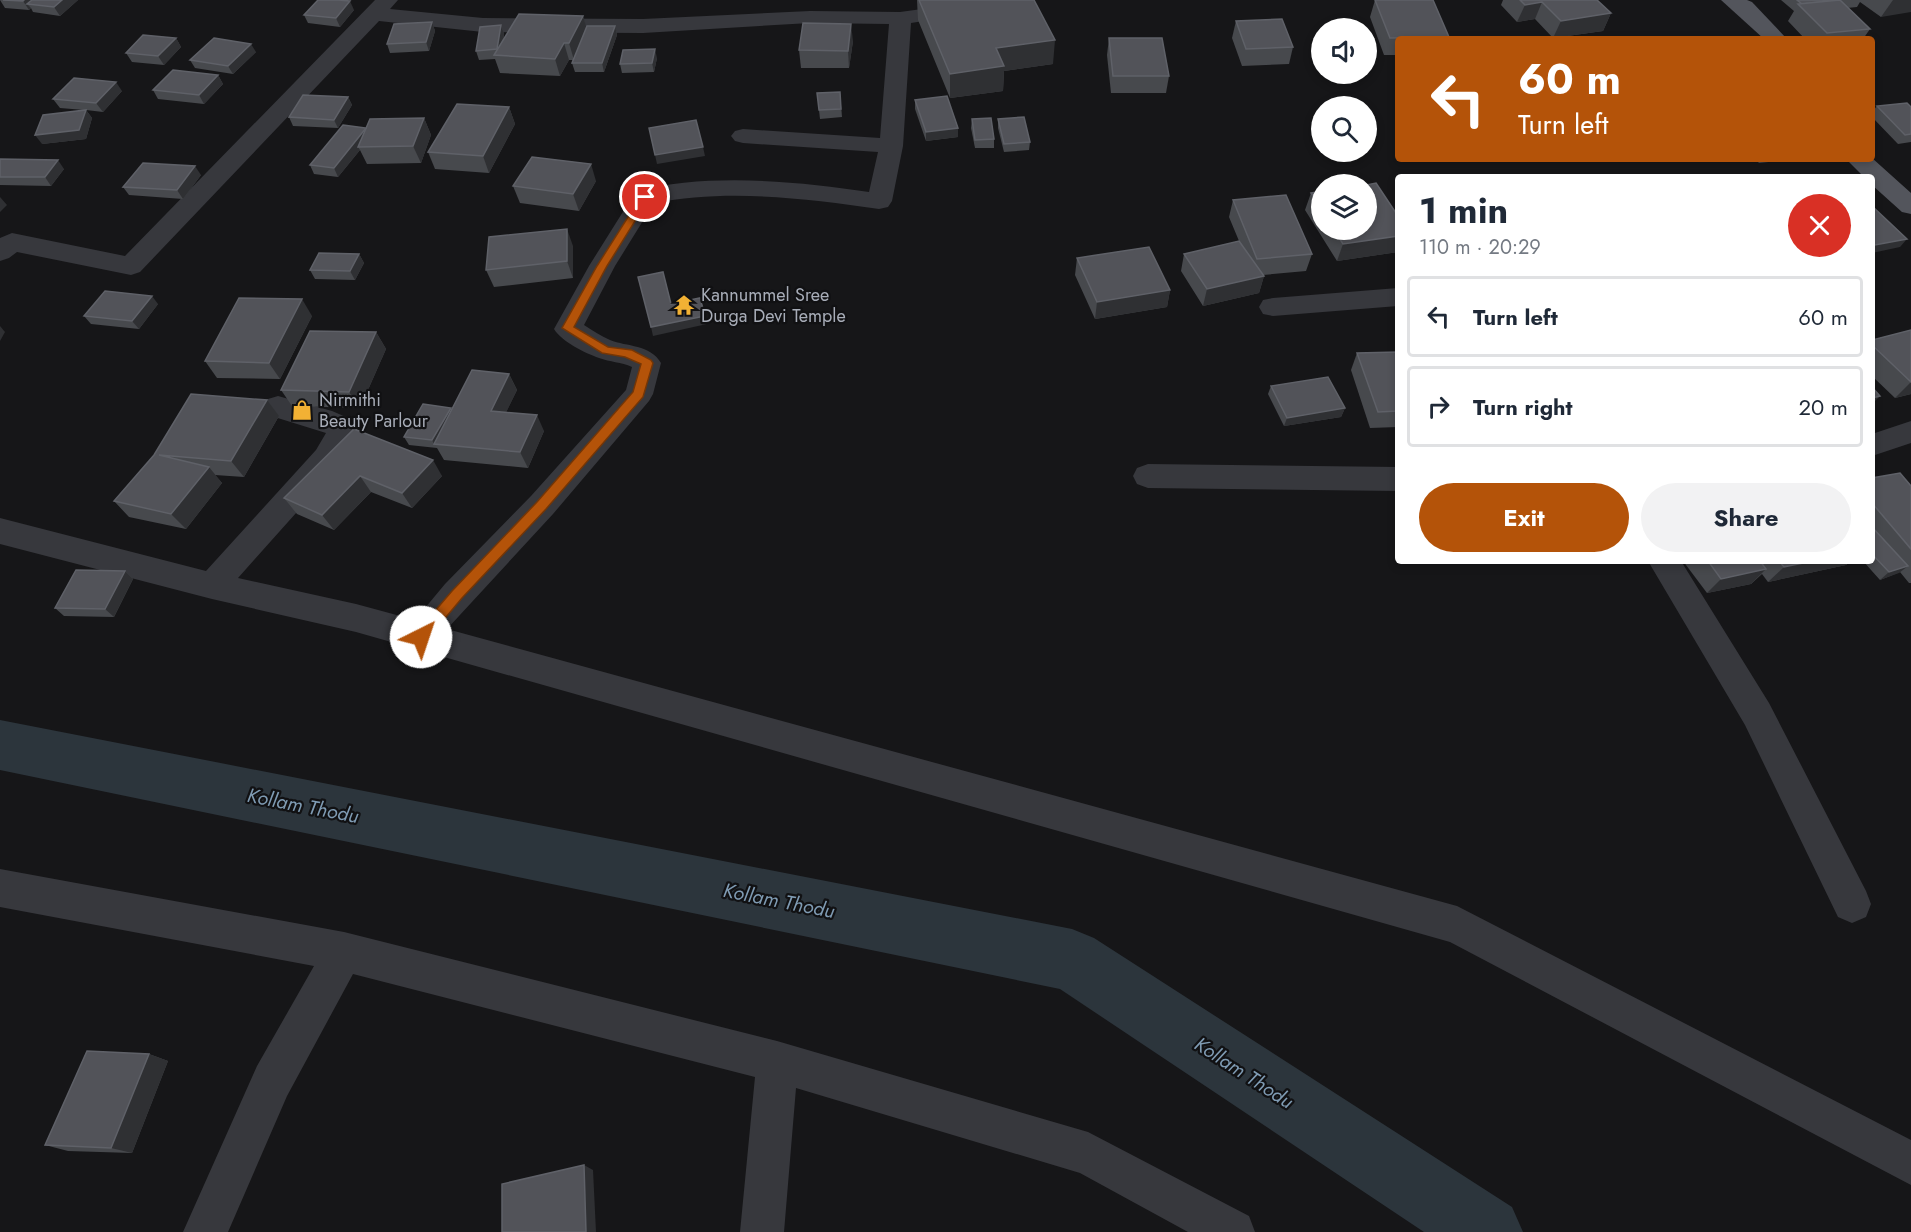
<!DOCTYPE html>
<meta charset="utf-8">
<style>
body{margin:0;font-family:Jost,sans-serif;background:#f2f2f3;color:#1f2937;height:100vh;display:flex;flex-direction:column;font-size:22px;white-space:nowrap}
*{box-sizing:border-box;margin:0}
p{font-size:20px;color:#747a83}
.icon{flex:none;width:33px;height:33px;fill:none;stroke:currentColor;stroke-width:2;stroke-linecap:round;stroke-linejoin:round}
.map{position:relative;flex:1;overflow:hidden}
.sheet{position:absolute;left:1395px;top:174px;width:480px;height:390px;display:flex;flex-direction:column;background:#fff;border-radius:6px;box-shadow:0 3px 9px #0003}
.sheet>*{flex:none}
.banner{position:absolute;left:1395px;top:36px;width:480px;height:126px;border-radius:6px;box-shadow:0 3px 9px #0003;background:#b45309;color:#fff;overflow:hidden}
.tools{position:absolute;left:1311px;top:18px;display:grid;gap:12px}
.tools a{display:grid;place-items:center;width:66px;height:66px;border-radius:50%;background:#fff;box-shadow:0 3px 9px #0003;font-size:30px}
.pin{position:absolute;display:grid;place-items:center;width:51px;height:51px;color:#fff;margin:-26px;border:3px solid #fff;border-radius:50%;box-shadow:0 2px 6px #0007}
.me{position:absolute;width:66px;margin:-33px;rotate:41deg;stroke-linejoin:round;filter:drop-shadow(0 0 4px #0008)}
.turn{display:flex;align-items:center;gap:21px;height:126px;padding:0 24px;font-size:27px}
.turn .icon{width:78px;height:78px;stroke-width:2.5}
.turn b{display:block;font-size:42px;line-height:51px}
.round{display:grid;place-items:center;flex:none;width:63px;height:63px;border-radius:32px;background:#f2f2f3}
.overview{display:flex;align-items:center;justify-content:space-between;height:102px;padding:0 24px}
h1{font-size:36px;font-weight:700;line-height:45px}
.action{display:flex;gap:12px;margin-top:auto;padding:12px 24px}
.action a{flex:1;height:69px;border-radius:36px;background:#b45309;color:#fff;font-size:24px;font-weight:700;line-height:69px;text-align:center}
.action a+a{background:#f2f2f3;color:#1f2937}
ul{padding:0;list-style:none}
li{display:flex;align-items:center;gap:18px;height:81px;margin:0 12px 9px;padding:0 12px;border:3px solid #e0e1e3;border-radius:6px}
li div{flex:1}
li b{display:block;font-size:22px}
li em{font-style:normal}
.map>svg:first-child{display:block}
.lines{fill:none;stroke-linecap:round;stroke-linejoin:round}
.canal{fill:#2c353c;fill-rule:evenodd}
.minor{fill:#37383d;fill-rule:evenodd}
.major{fill:#53555c;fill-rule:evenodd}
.wall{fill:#47494d}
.shaded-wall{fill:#2f3033}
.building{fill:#525359;stroke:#5f6168;stroke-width:1.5}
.route{fill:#b45309;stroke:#753606;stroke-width:1.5}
.labels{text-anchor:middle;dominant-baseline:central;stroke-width:4.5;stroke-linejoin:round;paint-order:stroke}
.poi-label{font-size:18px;fill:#a8adb8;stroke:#111113;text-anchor:start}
.water-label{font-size:20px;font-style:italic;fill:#7f9bb3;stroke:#111113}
</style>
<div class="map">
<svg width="1911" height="1232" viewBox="0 0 1911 1232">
<rect width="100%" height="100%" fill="#161618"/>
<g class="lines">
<polygon class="canal" points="0,720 1072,929 1094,938 1512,1207 1523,1232 1424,1232 1060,989 0,770"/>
<g class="minor">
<path d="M375,0H398L390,9L483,18L643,19L810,11L900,12L922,9L930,10L933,15L930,20L911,23L903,146L892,201L888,207L879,209C805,198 727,189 654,203L615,266L584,325C592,330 601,336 610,340C627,347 650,344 661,363L653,394L649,401L553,514L447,629L1457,906L1911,1140V1185L1450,942L356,632L212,599L0,544V518L206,571L316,450L326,433L268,415L263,407L268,399L278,396L332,411L353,420L358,428L338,466L238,578L356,604L415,620L445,584L531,496L626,390L632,367C621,362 610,362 599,358C585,353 562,342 554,329L589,266L636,191C708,173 796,181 869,192L878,152L743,143L735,141L731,136L735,131L743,129L880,138L889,24L810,23L643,33L483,32L379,21L140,272L131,275L17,252L9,258L0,261V238L12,233L125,256Z"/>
<polygon points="1398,288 1398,306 1273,316 1263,314 1259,307 1263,300 1273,298"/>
<polygon points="1911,421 1911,443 1872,456 1872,434"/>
<polygon points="1148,464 1398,467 1398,491 1148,488 1137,484 1133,476 1137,468"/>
<polygon points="1648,561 1681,561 1769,703 1866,891 1871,904 1866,917 1852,923 1838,917 1745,725"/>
<polygon points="0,869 344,932 777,1041 1088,1132 1249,1216 1255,1232 1188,1232 1080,1173 796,1088 784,1232 740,1232 755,1077 353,974 287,1096 228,1232 183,1232 257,1066 314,966 0,907"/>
</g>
<g class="major">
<polygon points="1721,0 1747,0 1752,2 1787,39 1764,39"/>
<polygon points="1872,158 1911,193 1911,214 1902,212 1872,185 1872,177 1864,177 1846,159"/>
</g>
</g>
<g class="wall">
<polygon points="0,0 78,0 60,16 33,12 31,8 29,10 5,8"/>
<polygon points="917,0 1034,0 1053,64 1004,71 1003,91 950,98 918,20"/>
<polygon points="1375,0 1449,37 1449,39 1398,39 1398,55 1384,55 1370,17"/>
<polygon points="1503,0 1597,0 1611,13 1603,31 1553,38 1535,19 1517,22 1501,5"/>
<polygon points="1781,0 1911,0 1881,17 1860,2 1857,7 1847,8 1870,29 1863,39 1805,39 1788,21 1794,11"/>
<polygon points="354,10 340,27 308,23 304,15"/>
<polygon points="583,16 586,28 615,26 617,35 604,72 575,72 572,63 574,60 569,60 560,76 500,73 495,59 479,60 476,51 501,25 504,34 503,41"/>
<polygon points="1236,21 1293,47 1289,64 1242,66 1232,38"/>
<polygon points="432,22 435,31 429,51 390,53 387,44"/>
<polygon points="176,38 181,47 164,65 132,62 126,53"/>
<polygon points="1109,38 1169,76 1166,93 1111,93 1107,55"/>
<polygon points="853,41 849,68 801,68 799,50"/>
<polygon points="256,52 233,74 195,68 190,60"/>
<polygon points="657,58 654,72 622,73 620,64"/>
<polygon points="218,75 223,84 204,104 158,99 153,90"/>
<polygon points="122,91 103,112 86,110 92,118 86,139 42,144 84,110 60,108 53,99"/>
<polygon points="840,92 842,117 820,119 817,93"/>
<polygon points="348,97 352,105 338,128 293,126 289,117"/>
<polygon points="915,100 958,128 958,137 926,141 915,109"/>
<polygon points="1877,106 1911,107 1911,142 1898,144 1872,117 1872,112"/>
<polygon points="509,107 515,124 489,173 435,169 428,152"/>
<polygon points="424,118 431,135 421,163 367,164 360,150 338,177 314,174 310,165 366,128"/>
<polygon points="972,119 994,139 994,148 975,148 971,128"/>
<polygon points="998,119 1030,142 1029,150 1004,152 998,128"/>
<polygon points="0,159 64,169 51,186 0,185"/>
<polygon points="1755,159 1798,159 1759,163"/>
<polygon points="201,175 183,199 129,195 123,187"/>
<polygon points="596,181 579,211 520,203 513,186"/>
<polygon points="1322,191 1322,230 1366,230 1398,216 1398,252 1337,261 1305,210 1311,193"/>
<polygon points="1233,200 1312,254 1306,271 1263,275 1264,276 1259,293 1203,306 1181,271 1184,254 1239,241 1229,217"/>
<polygon points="573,246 573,278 494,287 486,270"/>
<polygon points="359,254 364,263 355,280 315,279 310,270"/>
<polygon points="1077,258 1170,290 1167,307 1095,319 1075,275"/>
<polygon points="158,304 139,329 91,324 84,316"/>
<polygon points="312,316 280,379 217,378 205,361"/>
<polygon points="1911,330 1911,394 1895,398 1872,376 1872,340"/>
<polygon points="376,332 386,349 360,408 292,406 281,390"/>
<polygon points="1398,352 1398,427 1370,428 1351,370 1357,353"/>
<polygon points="509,374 517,390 506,412 544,431 528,468 444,460 437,448 409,445 404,437 452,410"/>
<polygon points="1271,386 1345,408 1341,417 1284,426 1268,394"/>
<polygon points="279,416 244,477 215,475 222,483 186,529 129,517 114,501 154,455"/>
<polygon points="354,429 442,476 412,508 371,492 334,530 297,514 284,498"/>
<polygon points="1872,478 1911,486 1911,583 1909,583 1900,572 1880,580 1863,561 1872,561"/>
<polygon points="1683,561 1851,561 1846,565 1768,582 1762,574 1751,584 1707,593"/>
<polygon points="125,571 133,579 114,617 64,616 55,608"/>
<polygon points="149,1054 168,1061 132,1153 68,1151 45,1145"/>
</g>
<g class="shaded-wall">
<polygon points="24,0 39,0 27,4 31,8 29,10 23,1"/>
<polygon points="62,0 78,0 60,16 54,7"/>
<polygon points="1893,0 1911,0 1911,12 1881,17"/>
<polygon points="350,1 354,10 340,27 336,18"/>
<polygon points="1542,2 1535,19 1517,22 1525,5"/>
<polygon points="1611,13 1603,31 1553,38 1561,21"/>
<polygon points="583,16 588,33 574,60 569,43"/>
<polygon points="432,22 435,31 429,51 426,42"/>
<polygon points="851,24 853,41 849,68 848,51"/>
<polygon points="501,25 504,34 501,56 497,49"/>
<polygon points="615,26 617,35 604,72 602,63"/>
<polygon points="176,38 181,47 164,65 158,56"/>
<polygon points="1055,40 1053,64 1004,71 1003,91 950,98 950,74 996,48"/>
<polygon points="564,43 569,60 560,76 555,59"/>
<polygon points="251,44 256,52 233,74 228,66"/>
<polygon points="655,49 657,58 654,72 652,63"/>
<polygon points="218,75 223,84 204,104 199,95"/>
<polygon points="116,82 122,91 103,112 96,103"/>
<polygon points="348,97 352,105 338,128 334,120"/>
<polygon points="509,107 515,124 489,173 483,156"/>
<polygon points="86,110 92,118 86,139 42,144 35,135"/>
<polygon points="424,118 431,135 421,163 413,146"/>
<polygon points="366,128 362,147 358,147 360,150 338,177 334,168"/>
<polygon points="958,128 958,137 926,141 926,132"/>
<polygon points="703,147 705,156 657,164 655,155"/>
<polygon points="58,160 64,169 51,186 45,177"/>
<polygon points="591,164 596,181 579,211 573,194"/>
<polygon points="195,166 201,175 183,199 177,190"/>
<polygon points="0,197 7,205 0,212"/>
<polygon points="567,229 573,246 573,278 567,261"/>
<polygon points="1398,236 1398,252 1337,261 1343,244"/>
<polygon points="1907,239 1900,247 1872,253 1872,249 1875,245"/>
<polygon points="359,254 364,263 355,280 350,271"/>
<polygon points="1264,276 1259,293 1203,306 1207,289"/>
<polygon points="1170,290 1167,307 1095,319 1097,302"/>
<polygon points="152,296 158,304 139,329 132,321"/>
<polygon points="302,299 312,316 280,379 269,363"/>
<polygon points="705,316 707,324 653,336 651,327"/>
<polygon points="0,326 5,332 0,341"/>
<polygon points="376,332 386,349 360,408 349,392"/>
<polygon points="509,374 517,390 499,427 491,411"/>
<polygon points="1911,382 1911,394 1895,398"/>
<polygon points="1880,396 1872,404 1872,398"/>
<polygon points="267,400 279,416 244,477 231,461"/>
<polygon points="451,408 455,416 434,444 436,448 432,440"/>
<polygon points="1345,408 1341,417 1284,426 1287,418"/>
<polygon points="537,415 544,431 528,468 520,452"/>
<polygon points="433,460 442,476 412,508 402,493"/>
<polygon points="209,467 222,483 186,529 171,514"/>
<polygon points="360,476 371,492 334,530 322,515"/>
<polygon points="1813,561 1851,561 1846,565 1768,582 1784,567"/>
<polygon points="1908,566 1899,573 1880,580 1889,572"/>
<polygon points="1766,569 1751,584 1707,593 1721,579"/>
<polygon points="125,571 133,579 114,617 105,609"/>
<polygon points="149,1054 168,1061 132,1153 111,1148"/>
<polygon points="584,1165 593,1170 596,1232 586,1232"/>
</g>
<g class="building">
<polygon points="3,0 24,0 23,1"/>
<polygon points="32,0 62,0 54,7 27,4"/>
<polygon points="318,0 338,0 350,1 336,18 304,15"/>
<polygon points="919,0 1034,0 1055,40 996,48 1004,66 950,74"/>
<polygon points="1375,0 1433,0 1449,37 1390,38"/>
<polygon points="1520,0 1597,0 1611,13 1561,21 1542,2 1525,5"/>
<polygon points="1797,0 1836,0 1802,4"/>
<polygon points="1840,0 1870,29 1827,33 1798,4"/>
<polygon points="519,14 583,16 569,43 564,43 555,59 494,55"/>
<polygon points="1282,19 1293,47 1246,49 1236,21"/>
<polygon points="432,22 426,42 387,44 394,24"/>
<polygon points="803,23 851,24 848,51 799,50"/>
<polygon points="501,25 497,49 476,51 480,27"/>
<polygon points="587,26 615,26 602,63 572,63"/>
<polygon points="143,35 176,38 158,56 126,53"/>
<polygon points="214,38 251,44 228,66 190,60"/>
<polygon points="1109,38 1162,38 1169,76 1113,76"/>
<polygon points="655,49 652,63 620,64 623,50"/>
<polygon points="173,70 218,75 199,95 153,90"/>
<polygon points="74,78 116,82 96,103 53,99"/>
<polygon points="840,92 841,109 819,110 817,93"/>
<polygon points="303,95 348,97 334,120 289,117"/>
<polygon points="947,96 958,128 926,132 915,100"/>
<polygon points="1907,103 1911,107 1911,134 1905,135 1877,106"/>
<polygon points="457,104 509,107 483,156 428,152"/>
<polygon points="86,110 79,130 35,135 43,115"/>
<polygon points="1024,117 1030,142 1004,144 998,119"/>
<polygon points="424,118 413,146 358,147 370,119"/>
<polygon points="991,118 994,139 975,140 972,119"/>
<polygon points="696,120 703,147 655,155 649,128"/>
<polygon points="343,125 366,128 334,168 310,165"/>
<polygon points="532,157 591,164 573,194 513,186"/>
<polygon points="0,159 58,160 45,177 0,177"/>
<polygon points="143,163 195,166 177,190 123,187"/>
<polygon points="1376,183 1398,216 1398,236 1343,244 1334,230 1366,230 1366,185"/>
<polygon points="1322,191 1322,210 1311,193"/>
<polygon points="1286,195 1312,254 1257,259 1233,200"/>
<polygon points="1872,206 1907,239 1875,245 1872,241"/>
<polygon points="567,229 567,261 486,270 489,237"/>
<polygon points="1239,241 1264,276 1207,289 1184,254"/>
<polygon points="1149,247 1170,290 1097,302 1077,258"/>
<polygon points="319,253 359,254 350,271 310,270"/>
<polygon points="663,272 671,304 700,298 705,316 651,327 638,277"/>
<polygon points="105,291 152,296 132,321 84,316"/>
<polygon points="239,298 302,299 269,363 205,361"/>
<polygon points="1911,330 1911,382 1872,345 1872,340"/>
<polygon points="310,331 376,332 349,392 281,390"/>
<polygon points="1398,352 1398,411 1378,412 1357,353"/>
<polygon points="472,370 509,374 491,411 537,415 520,452 434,444"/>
<polygon points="1328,377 1345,408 1287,418 1271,386"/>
<polygon points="1872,387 1880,396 1872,398"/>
<polygon points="191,394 267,400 231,461 159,455 209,467 171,514 114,501 154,455"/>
<polygon points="423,404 451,408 432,440 404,437"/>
<polygon points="354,429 433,460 402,493 360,476 322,515 284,498"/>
<polygon points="1900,473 1911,486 1911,549 1872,503 1872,478"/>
<polygon points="1872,527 1908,566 1889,572 1872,554"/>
<polygon points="1708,561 1760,561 1766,569 1721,579"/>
<polygon points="1779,561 1813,561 1784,567"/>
<polygon points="76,570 125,571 105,609 55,608"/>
<polygon points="87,1051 149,1054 111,1148 45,1145"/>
<polygon points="584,1165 586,1232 502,1232 502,1184"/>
</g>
<polygon class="route" points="645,194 650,197 607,266 574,327 608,347 632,350 651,360 653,363 643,397 546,509 462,598 426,641 416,641 414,637 416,633 452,591 537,502 633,392 641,364 625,357 602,353 562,328 597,266 642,195"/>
<defs>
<g id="temple-bare" transform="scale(1.62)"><path d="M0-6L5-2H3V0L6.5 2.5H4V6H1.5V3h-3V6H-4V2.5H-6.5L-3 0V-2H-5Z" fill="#f2b134" stroke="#111113" stroke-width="2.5" paint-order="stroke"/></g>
<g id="shop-bare" transform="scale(1.62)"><path d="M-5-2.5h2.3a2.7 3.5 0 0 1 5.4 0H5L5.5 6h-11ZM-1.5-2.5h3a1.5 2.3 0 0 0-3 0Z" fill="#f2b134" stroke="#111113" stroke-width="2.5" paint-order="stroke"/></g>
</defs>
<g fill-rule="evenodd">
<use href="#temple-bare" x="684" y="305"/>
<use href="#shop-bare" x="302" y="410"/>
</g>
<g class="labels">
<g class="poi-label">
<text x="701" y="295">Kannummel Sree<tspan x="701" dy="21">Durga Devi Temple</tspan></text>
<text x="319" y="400">Nirmithi<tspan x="319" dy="21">Beauty Parlour</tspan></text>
</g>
<g class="water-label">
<text transform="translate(303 806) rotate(11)">Kollam Thodu</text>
<text transform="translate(779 901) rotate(11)">Kollam Thodu</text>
<text transform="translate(1244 1073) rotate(33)">Kollam Thodu</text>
</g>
</g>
</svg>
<div class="tools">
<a><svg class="icon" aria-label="sound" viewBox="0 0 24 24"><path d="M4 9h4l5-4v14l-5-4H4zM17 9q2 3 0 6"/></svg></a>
<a><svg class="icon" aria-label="search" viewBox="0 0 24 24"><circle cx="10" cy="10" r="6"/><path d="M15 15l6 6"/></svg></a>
<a><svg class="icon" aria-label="layers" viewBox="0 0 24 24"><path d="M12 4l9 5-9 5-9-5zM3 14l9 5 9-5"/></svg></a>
</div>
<div class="pin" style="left:645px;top:197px;background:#d93025"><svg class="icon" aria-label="arrive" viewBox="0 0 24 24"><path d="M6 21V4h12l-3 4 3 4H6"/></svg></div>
<svg class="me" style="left:421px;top:637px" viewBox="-20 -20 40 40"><circle r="19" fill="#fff"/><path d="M0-13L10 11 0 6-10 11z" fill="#b45309"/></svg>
<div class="banner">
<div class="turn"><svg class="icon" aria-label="left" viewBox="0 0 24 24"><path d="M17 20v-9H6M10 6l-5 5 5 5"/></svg><div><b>60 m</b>Turn left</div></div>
</div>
<section class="sheet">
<div class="overview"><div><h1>1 min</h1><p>110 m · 20:29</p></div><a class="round" style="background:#d93025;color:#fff"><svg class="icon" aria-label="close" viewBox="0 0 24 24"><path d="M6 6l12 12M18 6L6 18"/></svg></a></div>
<ul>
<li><svg class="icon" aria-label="left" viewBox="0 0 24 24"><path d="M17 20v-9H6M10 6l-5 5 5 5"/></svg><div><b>Turn left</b></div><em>60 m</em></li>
<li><svg class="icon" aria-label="right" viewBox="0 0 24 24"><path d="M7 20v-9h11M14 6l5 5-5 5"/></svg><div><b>Turn right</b></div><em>20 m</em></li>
</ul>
<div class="action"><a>Exit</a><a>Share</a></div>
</section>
</div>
